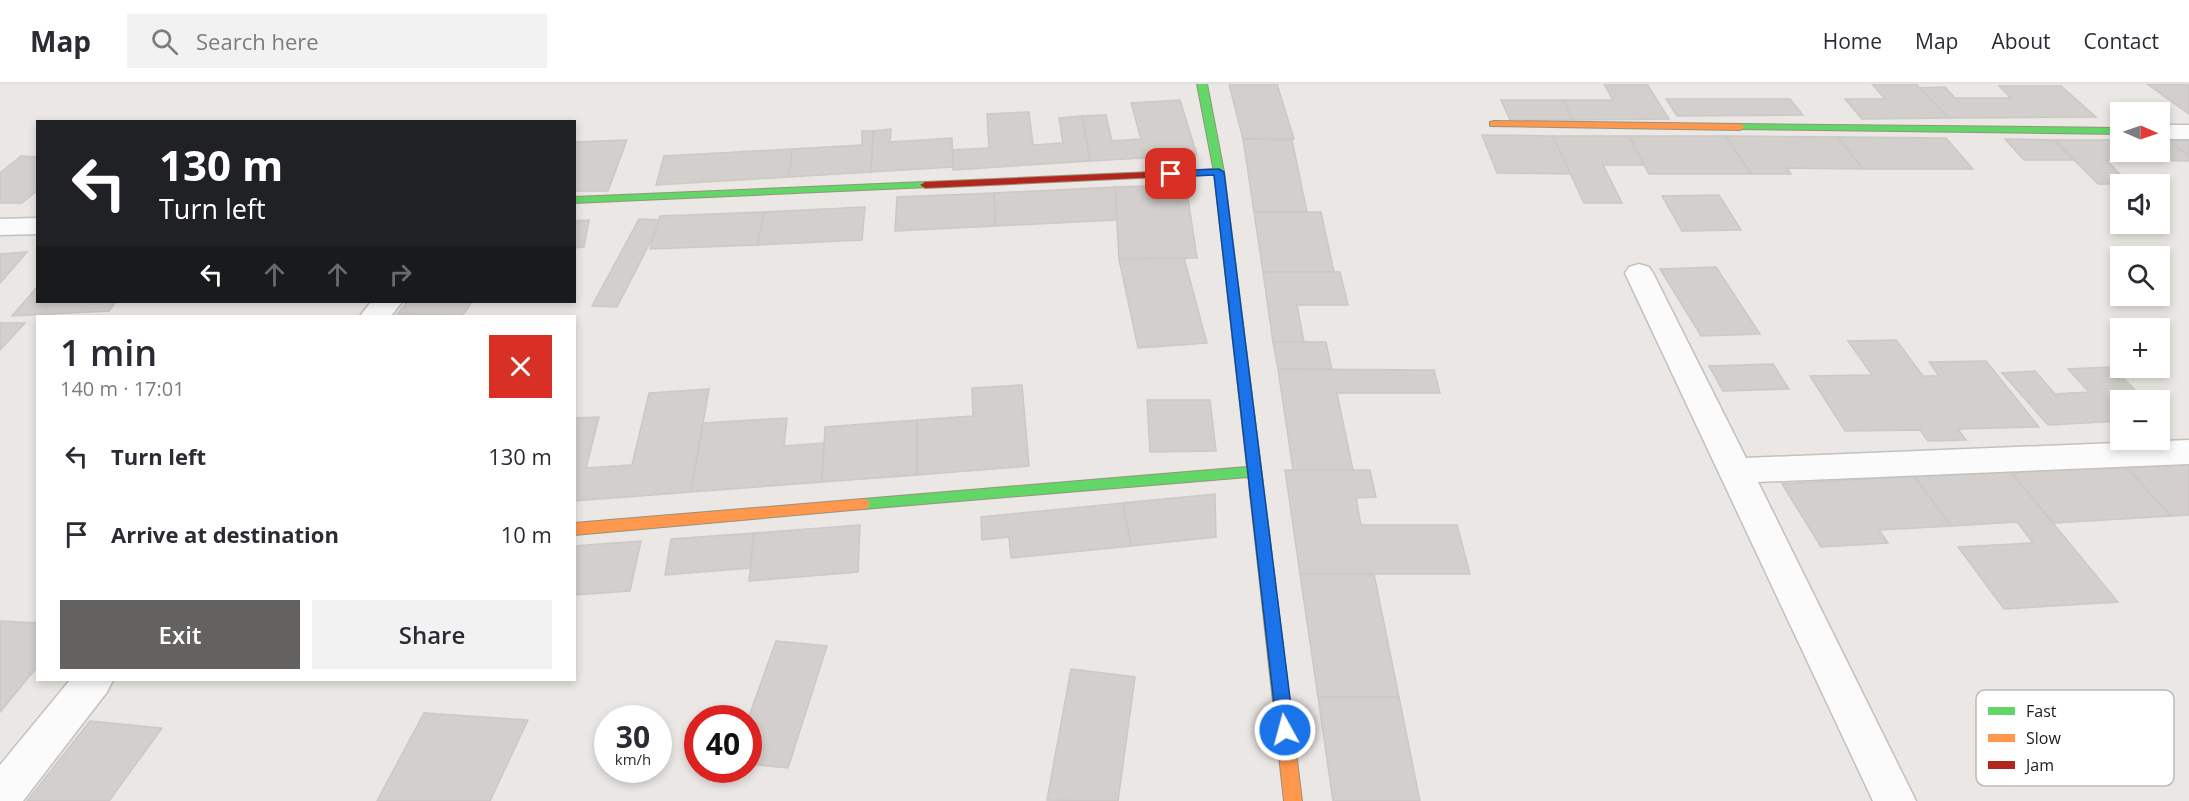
<!DOCTYPE html>
<meta charset="utf-8">
<style>
body{margin:0;font-family:"Open Sans",sans-serif;background:#f2f2f3;color:#2b2b33;height:100vh;display:flex;flex-direction:column;font-size:22px;white-space:nowrap}
*{box-sizing:border-box;margin:0}
p{font-size:20px;color:#7c7c81}
.icon{flex:none;width:33px;height:33px;fill:none;stroke:currentColor;stroke-width:2;stroke-linecap:round;stroke-linejoin:round}
.map{position:relative;flex:1;overflow:hidden}
.drawer{position:absolute;left:36px;top:231px;width:540px;height:366px;display:flex;flex-direction:column;background:#fff;border-radius:0px;box-shadow:0 3px 9px #0003}
.drawer>*{flex:none}
.banner{position:absolute;left:36px;top:36px;width:540px;height:183px;border-radius:0px;box-shadow:0 3px 9px #0003;background:#202124;color:#fff;overflow:hidden}
.needle{width:39px;rotate:92deg}
.tools{position:absolute;left:2110px;top:18px;display:grid;gap:12px}
.tools a{display:grid;place-items:center;width:60px;height:60px;border-radius:0px;background:#fff;box-shadow:0 3px 9px #0003;font-size:30px}
.speed{position:absolute;left:594px;top:621px;display:flex;gap:12px;font-size:30px;font-weight:700;text-align:center}
.speed>*{display:grid;place-content:center;width:78px;height:78px;border-radius:50%;background:#fff;box-shadow:0 3px 9px #0003;line-height:1}
.speed small{font-size:15px;font-weight:400}
.speed .limit{border:9px solid #d22;background:#fff;color:#111}
.pin{position:absolute;display:grid;place-items:center;width:51px;height:51px;color:#fff;margin:-26px;border-radius:12px;box-shadow:0 3px 9px #0006}
.me{position:absolute;width:66px;margin:-33px;rotate:353deg;stroke-linejoin:round;filter:drop-shadow(0 0 4px #0008)}
.turn{display:flex;align-items:center;gap:21px;height:126px;padding:0 24px;font-size:27px}
.turn .icon{width:78px;height:78px;stroke-width:2.5}
.turn b{display:block;font-size:42px;line-height:51px}
.lanes{display:flex;align-items:center;height:57px;padding:0 24px;background:#0003;justify-content:center;gap:30px;direction:ltr}
.lanes .off{opacity:.35}
.round{display:grid;place-items:center;flex:none;width:63px;height:63px;border-radius:0px;background:#f2f2f3}
.head{display:flex;align-items:center;justify-content:space-between;height:102px;padding:0 24px}
h1{font-size:36px;font-weight:600;line-height:45px}
.action{display:flex;gap:12px;margin-top:auto;padding:12px 24px}
.action a{flex:1;height:69px;border-radius:0px;background:#636261;color:#fff;font-size:24px;font-weight:600;line-height:69px;text-align:center}
.action a+a{background:#f2f2f3;color:#2b2b33}
ul{padding:0;list-style:none}
li{display:flex;align-items:center;gap:18px;height:78px;padding:0 24px}
li div{flex:1}
li b{display:block;font-size:22px}
li em{font-style:normal}
header{display:flex;align-items:center;gap:36px;box-sizing:border-box;height:84px;padding:0 30px;background:#fff;border-bottom:2px solid #e1e1e2}
header strong{font-size:28px}
nav{display:flex;gap:33px;margin-inline-start:auto;font-size:21px}
.search{width:420px;height:54px;background:#f2f2f3;display:flex;align-items:center;gap:15px;box-sizing:border-box;padding:0 21px;border-radius:0px;color:#7c7c81;font-size:22px}
.map>svg:first-child{display:block}
.building{fill:#d2cfcc;stroke:#cdc8c5;stroke-width:1.5}
.lines{fill:none;stroke-linecap:round;stroke-linejoin:round}
.street-casing{stroke:#c2c1c0;stroke-width:3}
.fast-casing{stroke:#95937c;stroke-width:2}
.slow-casing{stroke:#95937c;stroke-width:2}
.jam-casing{stroke:#95937c;stroke-width:2}
.street{fill:#fcfbfb;fill-rule:evenodd}
.fast{fill:#63d668;fill-rule:evenodd}
.slow{fill:#ff974d;fill-rule:evenodd}
.jam{fill:#b3261e;fill-rule:evenodd}
.route{fill:#1a73e8;stroke:#114b97;stroke-width:1.5}
.key{fill:#fff;stroke:#bbb;stroke-width:1.5}
.key-label{font-size:16px;fill:#1b1b1b}
</style>
<header>
<strong>Map</strong>
<div class="search"><svg class="icon" aria-label="search" viewBox="0 0 24 24"><circle cx="10" cy="10" r="6"/><path d="M15 15l6 6"/></svg>Search here</div>
<nav><a>Home</a><a>Map</a><a>About</a><a>Contact</a></nav>
</header>
<div class="map">
<svg width="2189" height="717" viewBox="0 0 2189 717">
<rect width="100%" height="100%" fill="#eae7e4"/>
<g class="building">
<polygon points="1229,0 1277,0 1294,55 1243,55"/>
<polygon points="1604,0 1647,0 1669,35 1573,36 1563,16 1613,16"/>
<polygon points="1872,0 1916,0 1949,34 1862,35 1845,15 1885,15"/>
<polygon points="2147,0 2189,1 2189,30"/>
<polygon points="1999,2 2061,2 2096,33 1949,34 1919,4 1945,3 1955,14 2011,14"/>
<polygon points="1666,15 1790,15 1803,31 1677,32"/>
<polygon points="1180,16 1197,71 1090,77 1082,32 1106,31 1112,57 1141,55 1131,19"/>
<polygon points="1501,16 1563,16 1573,36 1510,36"/>
<polygon points="1029,28 1033,61 1063,59 1059,34 1082,32 1090,77 953,86 952,66 989,64 987,30"/>
<polygon points="891,45 890,58 952,54 953,83 871,88 873,47"/>
<polygon points="862,47 873,47 871,88 789,93 792,65 862,61"/>
<polygon points="1482,51 1553,52 1571,90 1497,89"/>
<polygon points="1553,52 1629,52 1645,81 1603,81 1622,119 1584,119"/>
<polygon points="1629,52 1726,52 1751,90 1649,90"/>
<polygon points="1726,52 1838,53 1863,85 1787,84 1791,90 1751,90"/>
<polygon points="1838,53 1946,54 1973,85 1863,85"/>
<polygon points="1243,55 1292,56 1307,128 1254,128"/>
<polygon points="2005,55 2054,56 2075,76 2024,76"/>
<polygon points="627,56 608,107 574,107 574,58"/>
<polygon points="2054,56 2121,56 2121,68 2160,68 2160,56 2170,56 2189,73 2189,77 2106,76 2130,100 2098,100"/>
<polygon points="2170,56 2189,56 2189,73"/>
<polygon points="792,65 789,93 656,101 664,72"/>
<polygon points="21,72 38,73 38,106 22,119 0,119 0,89"/>
<polygon points="1186,101 1197,174 1119,175 1115,103"/>
<polygon points="1115,103 1117,136 995,142 994,109"/>
<polygon points="994,109 995,142 895,147 897,113"/>
<polygon points="1719,111 1741,146 1682,147 1662,112"/>
<polygon points="865,123 862,156 757,161 764,128"/>
<polygon points="764,128 757,161 650,165 660,132"/>
<polygon points="1254,128 1321,128 1334,188 1263,188"/>
<polygon points="639,135 659,136 655,149 617,223 592,222"/>
<polygon points="589,136 584,163 574,164 574,137"/>
<polygon points="27,168 0,199 0,170"/>
<polygon points="1184,174 1207,259 1138,264 1119,175"/>
<polygon points="1716,183 1760,250 1701,252 1660,185"/>
<polygon points="1263,188 1340,188 1348,221 1297,221 1304,258 1273,258"/>
<polygon points="38,202 38,218 116,218 109,227 12,232"/>
<polygon points="407,218 472,218 462,232 398,229"/>
<polygon points="398,229 454,232 396,232"/>
<polygon points="0,239 25,239 0,266"/>
<polygon points="1896,256 1923,292 1939,292 1929,278 1986,277 2039,343 1958,345 1966,356 1928,357 1920,346 1845,347 1810,292 1872,291 1848,257"/>
<polygon points="1273,258 1326,258 1332,286 1278,285"/>
<polygon points="1773,280 1789,305 1723,307 1709,282"/>
<polygon points="2112,283 2145,316 2121,316 2121,337 2048,341 2002,289 2035,287 2055,310 2089,308 2068,285"/>
<polygon points="1278,285 1434,286 1440,309 1337,309 1353,386 1293,386"/>
<polygon points="1022,301 1029,382 917,391 917,336 973,332 972,304"/>
<polygon points="709,305 691,408 574,417 574,334 599,333 586,384 632,381 649,309"/>
<polygon points="1147,316 1210,316 1216,367 1150,368"/>
<polygon points="787,334 784,362 824,359 822,398 691,408 703,339"/>
<polygon points="917,336 917,391 822,398 825,343"/>
<polygon points="2189,377 2189,431 2171,432 2123,380"/>
<polygon points="2123,380 2171,432 2053,439 2010,387"/>
<polygon points="1285,386 1370,386 1376,413 1356,414 1361,441 1457,441 1470,490 1300,490"/>
<polygon points="2010,387 2118,518 2004,525 1958,463 2033,459 2017,438 1951,442 1914,392"/>
<polygon points="1914,392 1951,442 1879,446 1888,459 1821,463 1782,400"/>
<polygon points="1215,410 1216,453 1131,462 1123,419"/>
<polygon points="1123,419 1131,462 1011,474 1009,453 982,456 981,433"/>
<polygon points="860,441 858,488 749,497 754,449"/>
<polygon points="754,449 750,484 665,491 671,455"/>
<polygon points="641,457 630,507 574,511 574,462"/>
<polygon points="1300,490 1374,490 1399,613 1318,613"/>
<polygon points="0,537 38,539 38,582 0,628"/>
<polygon points="776,557 827,562 788,684 748,680 748,635"/>
<polygon points="1071,585 1135,593 1118,717 1047,716"/>
<polygon points="1318,613 1399,613 1420,717 1333,717"/>
<polygon points="424,629 528,636 490,717 377,717"/>
<polygon points="90,637 162,644 109,717 27,717"/>
</g>
<g class="lines">
<g class="street-casing">
<g id="street">
<rect x="2160" y="41" width="29" height="14"/>
<polygon points="38,134 38,150 0,151 0,135"/>
<polygon points="1639,180 1649,183 1653,189 1746,374 2189,356 2189,380 1758,398 1916,717 1873,717 1625,189 1629,183"/>
<polygon points="371,218 402,218 391,232 360,232"/>
<polygon points="70,596 113,596 107,608 23,717 0,717 0,681"/>
</g>
</g>
<g class="fast-casing">
<g id="fast">
<polygon points="1197,0 1207,0 1224,88 1263,400 1261,404 1251,404 1248,393 863,425 858,424 856,420 858,416 863,415 1247,383 1214,88"/>
<polygon points="1740,40 2121,44 2121,50 1736,45 1736,41"/>
<polygon points="925,98 929,99 929,103 574,119 574,113"/>
</g>
</g>
<g class="slow-casing">
<g id="slow">
<polygon points="1494,37 1740,40 1745,43 1740,46 1490,42 1490,38"/>
<polygon points="1256,395 1261,396 1263,400 1302,717 1284,717 1249,400 1251,396"/>
<polygon points="863,415 868,416 870,420 868,424 863,425 574,451 574,439"/>
</g>
</g>
<g class="jam-casing">
<polygon id="jam" points="1219,85 1224,88 1223,90 925,104 920,101 925,98"/>
</g>
<use href="#street" class="street"/>
<use href="#fast" class="fast"/>
<use href="#slow" class="slow"/>
<use href="#jam" class="jam"/>
</g>
<polygon class="route" points="1219,85 1224,88 1294,646 1291,651 1285,653 1279,651 1277,646 1214,91 1171,93 1166,90 1171,87"/>
<rect x="1976" y="606" width="198" height="96" rx="9" class="key"/>
<rect x="1988" y="623" width="27" height="8" fill="#63d668"/>
<rect x="1988" y="650" width="27" height="8" fill="#ff974d"/>
<rect x="1988" y="677" width="27" height="8" fill="#b3261e"/>
<g class="key-label">
<text x="2026" y="633">Fast</text>
<text x="2026" y="660">Slow</text>
<text x="2026" y="687">Jam</text>
</g>
</svg>
<div class="tools">
<a><svg class="needle" viewBox="-14 -14 28 28"><path d="M0-13l5 13h-10z" fill="#e53935"/><path d="M0 13l5-13h-10z" fill="#7c7c81"/></svg></a>
<a><svg class="icon" aria-label="sound" viewBox="0 0 24 24"><path d="M4 9h4l5-4v14l-5-4H4zM17 9q2 3 0 6"/></svg></a>
<a><svg class="icon" aria-label="search" viewBox="0 0 24 24"><circle cx="10" cy="10" r="6"/><path d="M15 15l6 6"/></svg></a>
<a>+</a>
<a>−</a>
</div>
<div class="speed"><div>30<small>km/h</small></div><div class="limit">40</div></div>
<div class="pin" style="left:1171px;top:90px;background:#d93025"><svg class="icon" aria-label="arrive" viewBox="0 0 24 24"><path d="M6 21V4h12l-3 4 3 4H6"/></svg></div>
<svg class="me" style="left:1285px;top:646px" viewBox="-20 -20 40 40"><circle r="17" fill="#1a73e8" stroke="#fff" stroke-width="3"/><path d="M0-11L8 9 0 5-8 9z" fill="#fff"/></svg>
<div class="banner">
<div class="turn"><svg class="icon" aria-label="left" viewBox="0 0 24 24"><path d="M17 20v-9H6M10 6l-5 5 5 5"/></svg><div><b>130 m</b>Turn left</div></div>
<div class="lanes"><svg class="icon" aria-label="left" viewBox="0 0 24 24"><path d="M17 20v-9H6M10 6l-5 5 5 5"/></svg><svg class="icon off" aria-label="ahead" viewBox="0 0 24 24"><path d="M12 20V5M6 11l6-6 6 6"/></svg><svg class="icon off" aria-label="ahead" viewBox="0 0 24 24"><path d="M12 20V5M6 11l6-6 6 6"/></svg><svg class="icon off" aria-label="right" viewBox="0 0 24 24"><path d="M7 20v-9h11M14 6l5 5-5 5"/></svg></div>
</div>
<section class="drawer">
<div class="head"><div><h1>1 min</h1><p>140 m · 17:01</p></div><a class="round" style="background:#d93025;color:#fff"><svg class="icon" aria-label="close" viewBox="0 0 24 24"><path d="M6 6l12 12M18 6L6 18"/></svg></a></div>
<ul>
<li><svg class="icon" aria-label="left" viewBox="0 0 24 24"><path d="M17 20v-9H6M10 6l-5 5 5 5"/></svg><div><b>Turn left</b></div><em>130 m</em></li>
<li><svg class="icon" aria-label="arrive" viewBox="0 0 24 24"><path d="M6 21V4h12l-3 4 3 4H6"/></svg><div><b>Arrive at destination</b></div><em>10 m</em></li>
</ul>
<div class="action"><a>Exit</a><a>Share</a></div>
</section>
</div>
